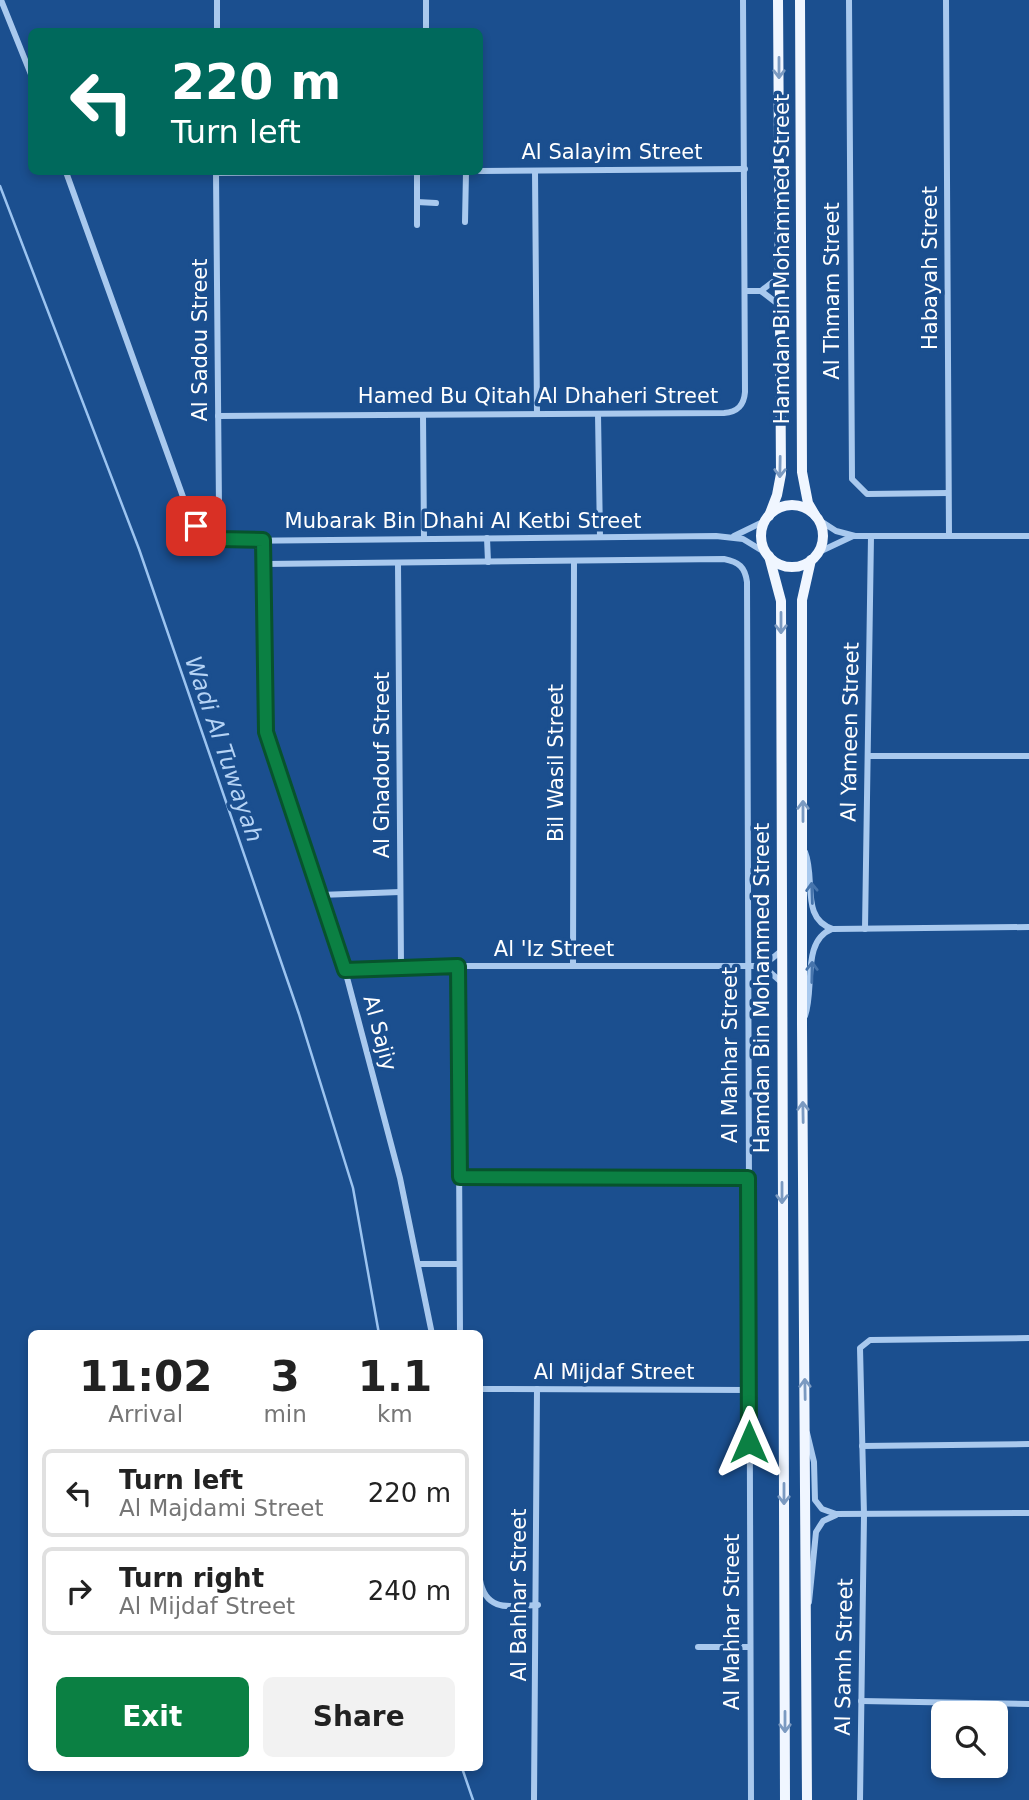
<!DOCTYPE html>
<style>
body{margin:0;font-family:"DejaVu Sans",sans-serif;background:#f2f2f2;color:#222;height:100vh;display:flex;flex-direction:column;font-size:26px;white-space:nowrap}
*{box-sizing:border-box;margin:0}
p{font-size:23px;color:#767676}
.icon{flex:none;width:38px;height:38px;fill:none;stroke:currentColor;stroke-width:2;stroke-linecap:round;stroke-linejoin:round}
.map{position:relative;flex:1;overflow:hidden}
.details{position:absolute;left:28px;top:1330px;width:455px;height:441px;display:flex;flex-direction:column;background:#fff;border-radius:10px;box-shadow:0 4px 10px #0003}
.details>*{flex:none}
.guide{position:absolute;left:28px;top:28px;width:455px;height:147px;border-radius:10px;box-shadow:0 4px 10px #0003;background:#00695c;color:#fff;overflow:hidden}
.controls{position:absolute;left:931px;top:1701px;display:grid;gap:14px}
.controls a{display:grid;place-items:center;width:77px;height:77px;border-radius:10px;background:#fff;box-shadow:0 4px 10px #0003;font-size:35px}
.pin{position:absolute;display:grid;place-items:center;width:60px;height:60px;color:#fff;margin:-30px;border-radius:14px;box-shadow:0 4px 10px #0006}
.me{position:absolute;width:77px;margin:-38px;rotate:0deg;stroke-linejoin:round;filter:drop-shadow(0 0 5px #0008)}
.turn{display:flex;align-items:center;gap:24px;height:147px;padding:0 28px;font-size:32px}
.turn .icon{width:91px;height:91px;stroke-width:2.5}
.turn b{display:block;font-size:49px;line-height:60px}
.eta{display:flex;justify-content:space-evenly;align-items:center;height:119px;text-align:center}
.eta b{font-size:42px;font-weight:700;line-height:49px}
.action{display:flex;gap:14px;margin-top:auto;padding:14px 28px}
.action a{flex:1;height:80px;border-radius:10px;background:#0b8043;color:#fff;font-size:28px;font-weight:700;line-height:80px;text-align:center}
.action a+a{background:#f2f2f2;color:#222}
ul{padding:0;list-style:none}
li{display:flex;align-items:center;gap:21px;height:88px;margin:0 14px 10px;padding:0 14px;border:4px solid #e0e0e0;border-radius:10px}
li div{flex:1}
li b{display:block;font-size:26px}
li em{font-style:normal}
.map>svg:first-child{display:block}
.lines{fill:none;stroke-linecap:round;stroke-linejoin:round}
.stream{stroke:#9cc4f0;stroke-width:2.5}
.street{stroke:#a9c9ee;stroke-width:6}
.primary{stroke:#f0f6ff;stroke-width:10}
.oneway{stroke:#7b9ac1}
.oneway2{stroke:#4674ac}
.route-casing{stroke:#07532c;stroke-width:18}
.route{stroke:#0b8043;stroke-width:12}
.labels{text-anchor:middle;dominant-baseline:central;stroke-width:7;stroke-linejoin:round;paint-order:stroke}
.street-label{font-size:21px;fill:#fff;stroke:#1b4f8f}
.water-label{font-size:23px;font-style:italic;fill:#b5d3f5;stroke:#1b4f8f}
</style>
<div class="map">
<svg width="1029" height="1800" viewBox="0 0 1029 1800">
<rect width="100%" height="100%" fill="#1b4f8f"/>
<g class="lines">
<g class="stream">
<polyline points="0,186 139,549 299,1014 353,1188 379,1334"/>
<polyline points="462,1768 473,1800"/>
</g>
<g class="street">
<polyline points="1,0 32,77"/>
<polyline points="426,0 426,32"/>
<polyline points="849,0 852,479 867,494 948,493"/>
<polyline points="946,0 949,536"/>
<polyline points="217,32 217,0"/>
<polyline points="480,171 745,169"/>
<polyline points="535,171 537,414"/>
<polyline points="66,172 191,519 210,536 237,541 716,536 743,539 766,553"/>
<polyline points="216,172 219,508"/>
<polyline points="216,173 447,172"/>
<polyline points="417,202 436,203"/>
<polyline points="465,222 466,172"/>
<polyline points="417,225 417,172"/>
<polyline points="745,291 761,291 778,304"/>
<polyline points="761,291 779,277"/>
<polyline points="598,414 600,537"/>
<polyline points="423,415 424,539"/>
<path d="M218,416L724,413C738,412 744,405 745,392L743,0"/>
<polyline points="819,520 836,531 855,536 1029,536"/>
<polyline points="734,536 765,521"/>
<polyline points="487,538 488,562"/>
<polyline points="263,540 265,718 268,746 345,970 400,1178 432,1334"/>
<polyline points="819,552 853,536"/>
<polyline points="398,563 401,966"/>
<path d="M264,564L724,559C739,562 745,567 747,582L751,1800"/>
<polyline points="868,756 1029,756"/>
<path d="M805,852C816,879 800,919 833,929L1029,927"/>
<polyline points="320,895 400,892"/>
<polyline points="865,929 871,536"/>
<polyline points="458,966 460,1334"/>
<polyline points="573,966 574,561"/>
<polyline points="763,966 781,951"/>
<polyline points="345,970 401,966 763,966 780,981"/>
<path d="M805,1016C815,988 801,941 832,929"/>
<polyline points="460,1176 748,1178"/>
<polyline points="420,1264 459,1264"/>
<polyline points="480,1389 749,1390"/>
<polyline points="807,1433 814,1462 815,1500 822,1509 836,1514 1029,1513"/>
<polyline points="862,1446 1029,1444"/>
<path d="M480,1580C486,1613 511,1606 538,1605"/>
<polyline points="809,1602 816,1532 823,1521 836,1515"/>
<polyline points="698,1647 750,1647"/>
<polyline points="861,1701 1029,1704"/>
<polyline points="534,1800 537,1389"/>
<polyline points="860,1800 864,1515 860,1348 870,1340 1029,1338"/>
</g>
<g class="primary">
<polyline points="800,0 802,472 808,503 815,515"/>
<circle cx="792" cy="536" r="31"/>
<polyline points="769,516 777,495 781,474 778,0"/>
<polyline points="769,556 781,601 785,1800"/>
<polyline points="807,1800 802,1024 802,600 811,560"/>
</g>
</g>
<defs><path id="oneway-shaft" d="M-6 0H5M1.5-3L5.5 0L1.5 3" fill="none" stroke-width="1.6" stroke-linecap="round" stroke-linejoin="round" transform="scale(1.75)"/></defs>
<g class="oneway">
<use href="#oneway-shaft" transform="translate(779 68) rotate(90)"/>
<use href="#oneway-shaft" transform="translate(780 467) rotate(91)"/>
<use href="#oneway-shaft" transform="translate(781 623) rotate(90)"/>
<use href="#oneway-shaft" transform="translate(803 811) rotate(-90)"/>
<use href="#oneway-shaft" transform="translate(803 1112) rotate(-91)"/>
<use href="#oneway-shaft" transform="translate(782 1193) rotate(90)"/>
<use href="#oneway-shaft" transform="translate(805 1389) rotate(-91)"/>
<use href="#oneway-shaft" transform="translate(784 1494) rotate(90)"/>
<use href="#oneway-shaft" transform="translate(785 1722) rotate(90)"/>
</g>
<g class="oneway2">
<use href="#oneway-shaft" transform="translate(812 893) rotate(-92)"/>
<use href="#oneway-shaft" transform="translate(812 972) rotate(-89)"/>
</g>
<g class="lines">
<g class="route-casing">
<polyline id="route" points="196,526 218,539 263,540 266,732 345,970 458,966 460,1177 748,1178 749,1442"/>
</g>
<use href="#route" class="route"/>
</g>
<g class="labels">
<g class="street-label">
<text x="612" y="152">Al Salayim Street</text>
<text transform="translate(782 259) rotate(-90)">Hamdan Bin Mohammed Street</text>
<text transform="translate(930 268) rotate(-90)">Habayah Street</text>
<text transform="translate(832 291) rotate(-90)">Al Thmam Street</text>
<text transform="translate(200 340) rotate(-90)">Al Sadou Street</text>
<text x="538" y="396">Hamed Bu Qitah Al Dhaheri Street</text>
<text x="463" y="521">Mubarak Bin Dhahi Al Ketbi Street</text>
<text transform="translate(850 732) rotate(-89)">Al Yameen Street</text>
<text transform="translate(556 763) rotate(-90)">Bil Wasil Street</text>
<text transform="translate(382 765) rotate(-90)">Al Ghadouf Street</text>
<text x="554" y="949">Al 'Iz Street</text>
<text transform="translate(762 988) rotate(-90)">Hamdan Bin Mohammed Street</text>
<text transform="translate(380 1033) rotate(75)">Al Sajiy</text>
<text transform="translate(730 1055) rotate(-90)">Al Mahhar Street</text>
<text x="614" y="1372">Al Mijdaf Street</text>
<text transform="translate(519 1595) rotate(-90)">Al Bahhar Street</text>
<text transform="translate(732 1622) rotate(-90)">Al Mahhar Street</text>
<text transform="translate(844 1657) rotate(-89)">Al Samh Street</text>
</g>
<g class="water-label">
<text transform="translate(224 749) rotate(71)">Wadi Al Tuwayah</text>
</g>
</g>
</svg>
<div class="controls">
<a><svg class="icon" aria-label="search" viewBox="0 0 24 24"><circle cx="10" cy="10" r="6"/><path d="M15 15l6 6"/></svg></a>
</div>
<div class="pin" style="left:196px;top:526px;background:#d93025"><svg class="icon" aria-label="arrive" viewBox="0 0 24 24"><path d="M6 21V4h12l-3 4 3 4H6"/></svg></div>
<svg class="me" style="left:749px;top:1442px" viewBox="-20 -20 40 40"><path d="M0-17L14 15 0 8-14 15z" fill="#0b8043" stroke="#fff" stroke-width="4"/></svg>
<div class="guide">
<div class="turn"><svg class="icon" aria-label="left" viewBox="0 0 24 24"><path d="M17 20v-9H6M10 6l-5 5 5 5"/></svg><div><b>220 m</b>Turn left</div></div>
</div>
<section class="details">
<div class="eta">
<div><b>11:02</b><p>Arrival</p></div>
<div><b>3</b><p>min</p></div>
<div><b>1.1</b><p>km</p></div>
</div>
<ul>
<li><svg class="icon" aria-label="left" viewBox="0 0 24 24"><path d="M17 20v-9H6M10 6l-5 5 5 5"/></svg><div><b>Turn left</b><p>Al Majdami Street</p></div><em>220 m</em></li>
<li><svg class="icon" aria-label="right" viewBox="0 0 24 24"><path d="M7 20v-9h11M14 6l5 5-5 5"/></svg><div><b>Turn right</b><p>Al Mijdaf Street</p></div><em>240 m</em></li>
</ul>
<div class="action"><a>Exit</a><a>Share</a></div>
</section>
</div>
